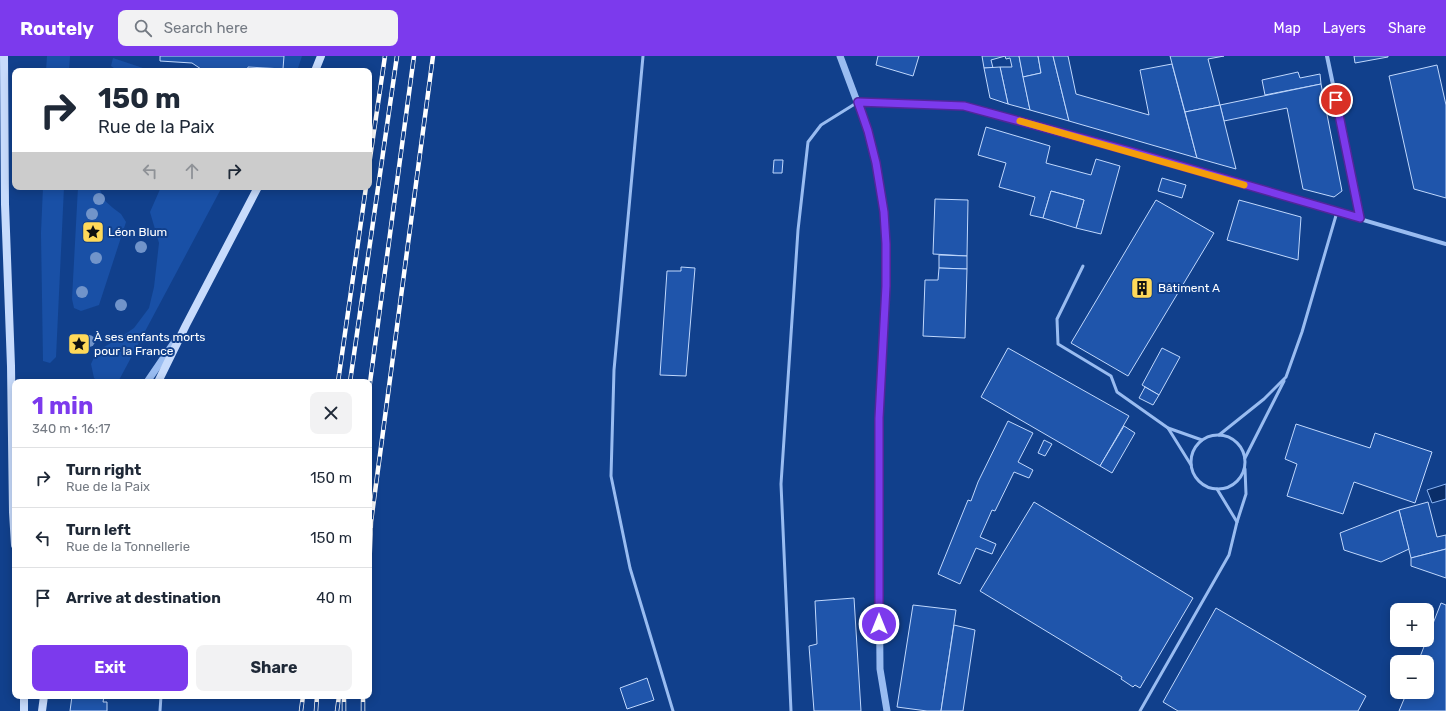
<!DOCTYPE html>
<meta charset="utf-8">
<style>
body{margin:0;font-family:Rubik,sans-serif;background:#f2f2f3;color:#1f2937;height:100vh;display:flex;flex-direction:column;font-size:15px;white-space:nowrap}
*{box-sizing:border-box;margin:0}
p{font-size:13px;color:#747a83}
.icon{flex:none;width:22px;height:22px;fill:none;stroke:currentColor;stroke-width:2;stroke-linecap:round;stroke-linejoin:round}
.map{position:relative;flex:1;overflow:hidden}
.side{position:absolute;left:12px;top:323px;width:360px;height:320px;display:flex;flex-direction:column;background:#fff;border-radius:8px;box-shadow:0 2px 10px #0003}
.side>*{flex:none}
.banner{position:absolute;left:12px;top:12px;width:360px;height:122px;border-radius:8px;box-shadow:0 2px 10px #0003;background:#fff;color:#1f2937;overflow:hidden}
.fabs{position:absolute;left:1390px;top:547px;display:grid;gap:8px}
.fabs a{display:grid;place-items:center;width:44px;height:44px;border-radius:8px;background:#fff;box-shadow:0 2px 10px #0003;font-size:20px}
.pin{position:absolute;display:grid;place-items:center;width:34px;height:34px;color:#fff;margin:-17px;border:2px solid #fff;border-radius:50%;box-shadow:0 1px 4px #0007}
.me{position:absolute;width:44px;margin:-22px;rotate:0deg;stroke-linejoin:round;filter:drop-shadow(0 0 3px #0008)}
.turn{display:flex;align-items:center;gap:14px;height:84px;padding:0 20px;font-size:18px}
.turn .icon{width:52px;height:52px;stroke-width:2.5}
.turn b{display:block;font-size:28px;line-height:34px}
.lanes{display:flex;align-items:center;height:38px;padding:0 20px;background:#0003;justify-content:center;gap:20px;direction:ltr}
.lanes .off{opacity:.35}
.round{display:grid;place-items:center;flex:none;width:42px;height:42px;border-radius:8px;background:#f2f2f3}
.head{display:flex;align-items:center;justify-content:space-between;height:68px;padding:0 20px}
h1{font-size:24px;font-weight:700;line-height:30px;color:#7c3aed}
.action{display:flex;gap:8px;margin-top:auto;padding:8px 20px}
.action a{flex:1;height:46px;border-radius:8px;background:#7c3aed;color:#fff;font-size:16px;font-weight:700;line-height:46px;text-align:center}
.action a+a{background:#f2f2f3;color:#1f2937}
ul{padding:0;list-style:none}
li{display:flex;align-items:center;gap:12px;height:60px;padding:0 20px;border-top:1px solid #e0e1e3}
li div{flex:1}
li b{display:block;font-size:15px}
li em{font-style:normal}
header{display:flex;align-items:center;gap:24px;box-sizing:border-box;height:56px;padding:0 20px;background:#7c3aed;color:#fff}
header strong{font-size:19px}
nav{display:flex;gap:22px;margin-inline-start:auto;font-size:14px}
.search{width:280px;height:36px;background:#f2f2f3;display:flex;align-items:center;gap:10px;box-sizing:border-box;padding:0 14px;border-radius:8px;color:#747a83;font-size:15px}
.map>svg:first-child{display:block}
.green{fill:#1950a6}
.water{fill:#0a2d68;stroke:#8ab5f5}
.building{fill:#1f55ab;stroke:#c0d8fd}
.lines{fill:none;stroke-linecap:round;stroke-linejoin:round}
.service{stroke:#99bcf1;stroke-width:3}
.minor{stroke:#99bcf1;stroke-width:4}
.tertiary{stroke:#99bcf1;stroke-width:7}
.secondary{stroke:#c7dbfc;stroke-width:8}
.rail-casing{stroke:#fff;stroke-width:4.5}
.rail{stroke:#11408c;stroke-width:3;stroke-dasharray:9;stroke-linecap:butt}
.tree{fill:#7194ca}
.route-casing{stroke:#51269a;stroke-width:10}
.route{stroke:#7c3aed;stroke-width:7}
.slow{stroke:#f59e0b;stroke-width:7}
.labels{text-anchor:middle;dominant-baseline:central;stroke-width:4;stroke-linejoin:round;paint-order:stroke}
.poi-label{font-size:12px;fill:#fff;stroke:#11408c;text-anchor:start}
</style>
<header>
<strong>Routely</strong>
<div class="search"><svg class="icon" aria-label="search" viewBox="0 0 24 24"><circle cx="10" cy="10" r="6"/><path d="M15 15l6 6"/></svg>Search here</div>
<nav><a>Map</a><a>Layers</a><a>Share</a></nav>
</header>
<div class="map">
<svg width="1446" height="655" viewBox="0 0 1446 655">
<rect width="100%" height="100%" fill="#11408c"/>
<g class="green">
<polygon points="47,0 70,0 69,15 46,15"/>
<polygon points="284,0 302,0 297,15 247,15 248,11 283,13"/>
<polygon points="113,2 143,12 179,15 118,15 111,10"/>
<polygon points="43,131 64,131 56,301 50,307 43,305 41,177"/>
<polygon points="78,131 99,131 104,144 113,152 121,158 126,166 99,249 81,255 74,252 72,243"/>
<polygon points="161,131 222,131 118,326 99,326 94,322 91,308 97,295 118,283 134,272 149,252 154,231 159,187 150,156"/>
</g>
<polygon class="water" points="1446,428 1446,443 1432,447 1427,434"/>
<g class="building">
<polygon points="160,0 284,0 283,13 248,11 247,15 204,15 192,7 160,5"/>
<polygon points="878,0 919,0 913,20 876,9"/>
<polygon points="982,0 1019,0 1030,54 1008,48 1000,11 1012,11 1010,2 1006,3 1005,0 991,4 993,12 984,12"/>
<polygon points="1019,0 1038,0 1041,17 1023,21"/>
<polygon points="1038,0 1053,0 1069,65 1030,54 1023,21 1041,17"/>
<polygon points="1053,0 1068,0 1076,38 1149,59 1140,14 1172,8 1197,102 1069,65"/>
<polygon points="1170,0 1224,0 1208,3 1220,49 1185,56"/>
<polygon points="1354,0 1388,0 1388,1 1355,7"/>
<polygon points="1437,9 1446,49 1446,142 1414,133 1389,20"/>
<polygon points="1000,11 1008,48 990,42 984,12"/>
<polygon points="1298,16 1300,22 1320,18 1321,28 1265,39 1262,24"/>
<polygon points="1321,28 1342,135 1334,141 1303,133 1287,52 1224,65 1220,49"/>
<polygon points="1220,49 1236,113 1197,102 1185,56"/>
<polygon points="986,71 1050,90 1046,107 1091,119 1096,103 1120,110 1101,178 1076,172 1084,144 1051,135 1043,162 1030,159 1035,141 999,131 1006,107 978,99"/>
<polygon points="774,104 783,104 782,117 773,117"/>
<polygon points="1162,122 1186,129 1182,142 1158,135"/>
<polygon points="1051,135 1084,144 1076,172 1043,162"/>
<polygon points="935,143 968,144 967,200 933,198"/>
<polygon points="1156,144 1214,177 1128,320 1071,287"/>
<polygon points="1239,144 1301,161 1298,204 1227,184"/>
<polygon points="939,199 967,200 967,213 939,212"/>
<polygon points="681,211 695,212 686,320 660,319 667,215 681,215"/>
<polygon points="939,212 967,213 965,282 923,280 925,224 938,224"/>
<polygon points="1008,292 1129,360 1100,410 981,341"/>
<polygon points="1162,292 1180,301 1159,339 1142,329"/>
<polygon points="1145,331 1159,339 1153,349 1139,342"/>
<polygon points="1008,365 1033,377 1018,406 1033,414 1029,422 1014,416 995,455 992,454 980,481 996,488 992,498 976,492 960,528 938,518 968,444 971,445 978,426"/>
<polygon points="1296,368 1370,392 1375,377 1432,396 1415,447 1354,426 1343,458 1287,440 1297,408 1285,403"/>
<polygon points="1124,370 1135,377 1112,417 1100,410"/>
<polygon points="1044,384 1052,388 1045,400 1038,397"/>
<polygon points="1034,446 1193,542 1140,632 1135,629 1133,631 1121,623 1122,621 980,535"/>
<polygon points="1428,446 1437,481 1446,479 1446,493 1411,502 1399,454"/>
<polygon points="1399,454 1409,493 1381,506 1344,494 1340,477"/>
<polygon points="1446,493 1446,522 1411,510 1411,502"/>
<polygon points="854,542 861,655 814,655 809,590 817,588 815,545"/>
<polygon points="1441,547 1446,549 1446,655 1399,655 1407,636 1427,636 1427,606 1418,606"/>
<polygon points="913,549 956,554 941,655 927,655 897,651"/>
<polygon points="1216,552 1366,640 1358,655 1178,655 1163,646"/>
<polygon points="954,569 975,574 963,655 941,655"/>
<polygon points="647,622 654,644 627,653 620,632"/>
<polygon points="72,640 104,640 103,646 107,646 107,655 70,655"/>
</g>
<g class="lines">
<g class="service">
<polyline points="643,0 614,314 611,420 630,512 673,655"/>
<polyline points="1083,210 1057,263 1058,288 1111,320 1117,336 1168,372 1202,384"/>
<polyline points="1168,372 1191,409"/>
<polyline points="1219,379 1264,343 1286,321 1302,276 1337,156"/>
<circle cx="1218" cy="406" r="27"/>
<polyline points="1245,402 1284,325"/>
<polyline points="1237,466 1246,438 1245,413"/>
<polyline points="160,655 161,640"/>
<polyline points="791,655 781,428 798,174 808,86 821,69 858,46"/>
<polyline points="1140,655 1229,499 1237,466 1217,433"/>
</g>
<g class="minor">
<polyline points="1327,0 1361,162"/>
<polyline points="858,46 964,50 1133,97 1446,188"/>
</g>
<g class="tertiary">
<polyline points="840,0 868,75 876,107 884,156 886,230 879,361 879,492 880,613 887,655"/>
<polyline points="147,326 175,285"/>
</g>
<g class="secondary">
<polyline points="4,0 5,148 11,310 13,456 15,489"/>
<polyline points="315,15 321,0"/>
<polyline points="158,326 186,269 258,131"/>
<polyline points="24,640 24,655"/>
<polyline points="42,655 44,640"/>
</g>
<g class="rail-casing">
<g id="rail">
<polyline points="369,109 385,0"/>
<polyline points="338,326 366,131"/>
<polyline points="350,326 397,0"/>
<polyline points="369,334 414,0"/>
<polyline points="369,517 371,466 433,0"/>
<polyline points="301,655 303,640"/>
<polyline points="316,655 317,640"/>
<polyline points="337,655 339,640"/>
<polyline points="344,655 344,640"/>
<polyline points="363,655 363,640"/>
</g>
</g>
<use href="#rail" class="rail"/>
</g>
<g class="tree">
<circle cx="99" cy="143" r="6"/>
<circle cx="92" cy="158" r="6"/>
<circle cx="141" cy="191" r="6"/>
<circle cx="96" cy="202" r="6"/>
<circle cx="82" cy="236" r="6"/>
<circle cx="121" cy="249" r="6"/>
<circle cx="89" cy="285" r="6"/>
</g>
<g class="lines">
<g class="route-casing">
<polyline id="route" points="879,568 879,362 886,230 886,188 884,156 876,107 868,75 858,46 964,50 1133,96 1360,162 1336,44"/>
</g>
<use href="#route" class="route"/>
<polyline class="slow" points="1020,65 1244,129"/>
</g>
<defs>
<g id="sight-square" transform="scale(1.15)"><rect x="-9" y="-9" width="18" height="18" rx="4" fill="#ffd959" stroke="#11408c"/><path d="M0-6L1.8-2.2L6-1.7L2.9 1.2L3.7 5.4L0 3.3L-3.7 5.4L-2.9 1.2L-6-1.7L-1.8-2.2Z" fill="#111"/></g>
<g id="building-square" transform="scale(1.15)"><rect x="-9" y="-9" width="18" height="18" rx="4" fill="#ffd959" stroke="#11408c"/><path d="M-4-6H4V6H1V3H-1V6H-4ZM-2.5-4.3h1.7v1.8h-1.7ZM.8-4.3h1.7v1.8H.8ZM-2.5-1h1.7V.8h-1.7ZM.8-1h1.7V.8H.8Z" fill="#111"/></g>
</defs>
<g fill-rule="evenodd">
<use href="#sight-square" x="93" y="176"/>
<use href="#building-square" x="1142" y="232"/>
<use href="#sight-square" x="79" y="288"/>
</g>
<g class="labels">
<g class="poi-label">
<text x="108" y="176">Léon Blum</text>
<text x="1158" y="232">Bâtiment A</text>
<text x="94" y="281">À ses enfants morts<tspan x="94" dy="14">pour la France</tspan></text>
</g>
</g>
</svg>
<div class="fabs">
<a>+</a>
<a>−</a>
</div>
<div class="pin" style="left:1336px;top:44px;background:#d93025"><svg class="icon" aria-label="arrive" viewBox="0 0 24 24"><path d="M6 21V4h12l-3 4 3 4H6"/></svg></div>
<svg class="me" style="left:879px;top:568px" viewBox="-20 -20 40 40"><circle r="17" fill="#7c3aed" stroke="#fff" stroke-width="3"/><path d="M0-11L8 9 0 5-8 9z" fill="#fff"/></svg>
<div class="banner">
<div class="turn"><svg class="icon" aria-label="right" viewBox="0 0 24 24"><path d="M7 20v-9h11M14 6l5 5-5 5"/></svg><div><b>150 m</b>Rue de la Paix</div></div>
<div class="lanes"><svg class="icon off" aria-label="left" viewBox="0 0 24 24"><path d="M17 20v-9H6M10 6l-5 5 5 5"/></svg><svg class="icon off" aria-label="ahead" viewBox="0 0 24 24"><path d="M12 20V5M6 11l6-6 6 6"/></svg><svg class="icon" aria-label="right" viewBox="0 0 24 24"><path d="M7 20v-9h11M14 6l5 5-5 5"/></svg></div>
</div>
<section class="side">
<div class="head"><div><h1>1 min</h1><p>340 m · 16:17</p></div><a class="round"><svg class="icon" aria-label="close" viewBox="0 0 24 24"><path d="M6 6l12 12M18 6L6 18"/></svg></a></div>
<ul>
<li><svg class="icon" aria-label="right" viewBox="0 0 24 24"><path d="M7 20v-9h11M14 6l5 5-5 5"/></svg><div><b>Turn right</b><p>Rue de la Paix</p></div><em>150 m</em></li>
<li><svg class="icon" aria-label="left" viewBox="0 0 24 24"><path d="M17 20v-9H6M10 6l-5 5 5 5"/></svg><div><b>Turn left</b><p>Rue de la Tonnellerie</p></div><em>150 m</em></li>
<li><svg class="icon" aria-label="arrive" viewBox="0 0 24 24"><path d="M6 21V4h12l-3 4 3 4H6"/></svg><div><b>Arrive at destination</b></div><em>40 m</em></li>
</ul>
<div class="action"><a>Exit</a><a>Share</a></div>
</section>
</div>
